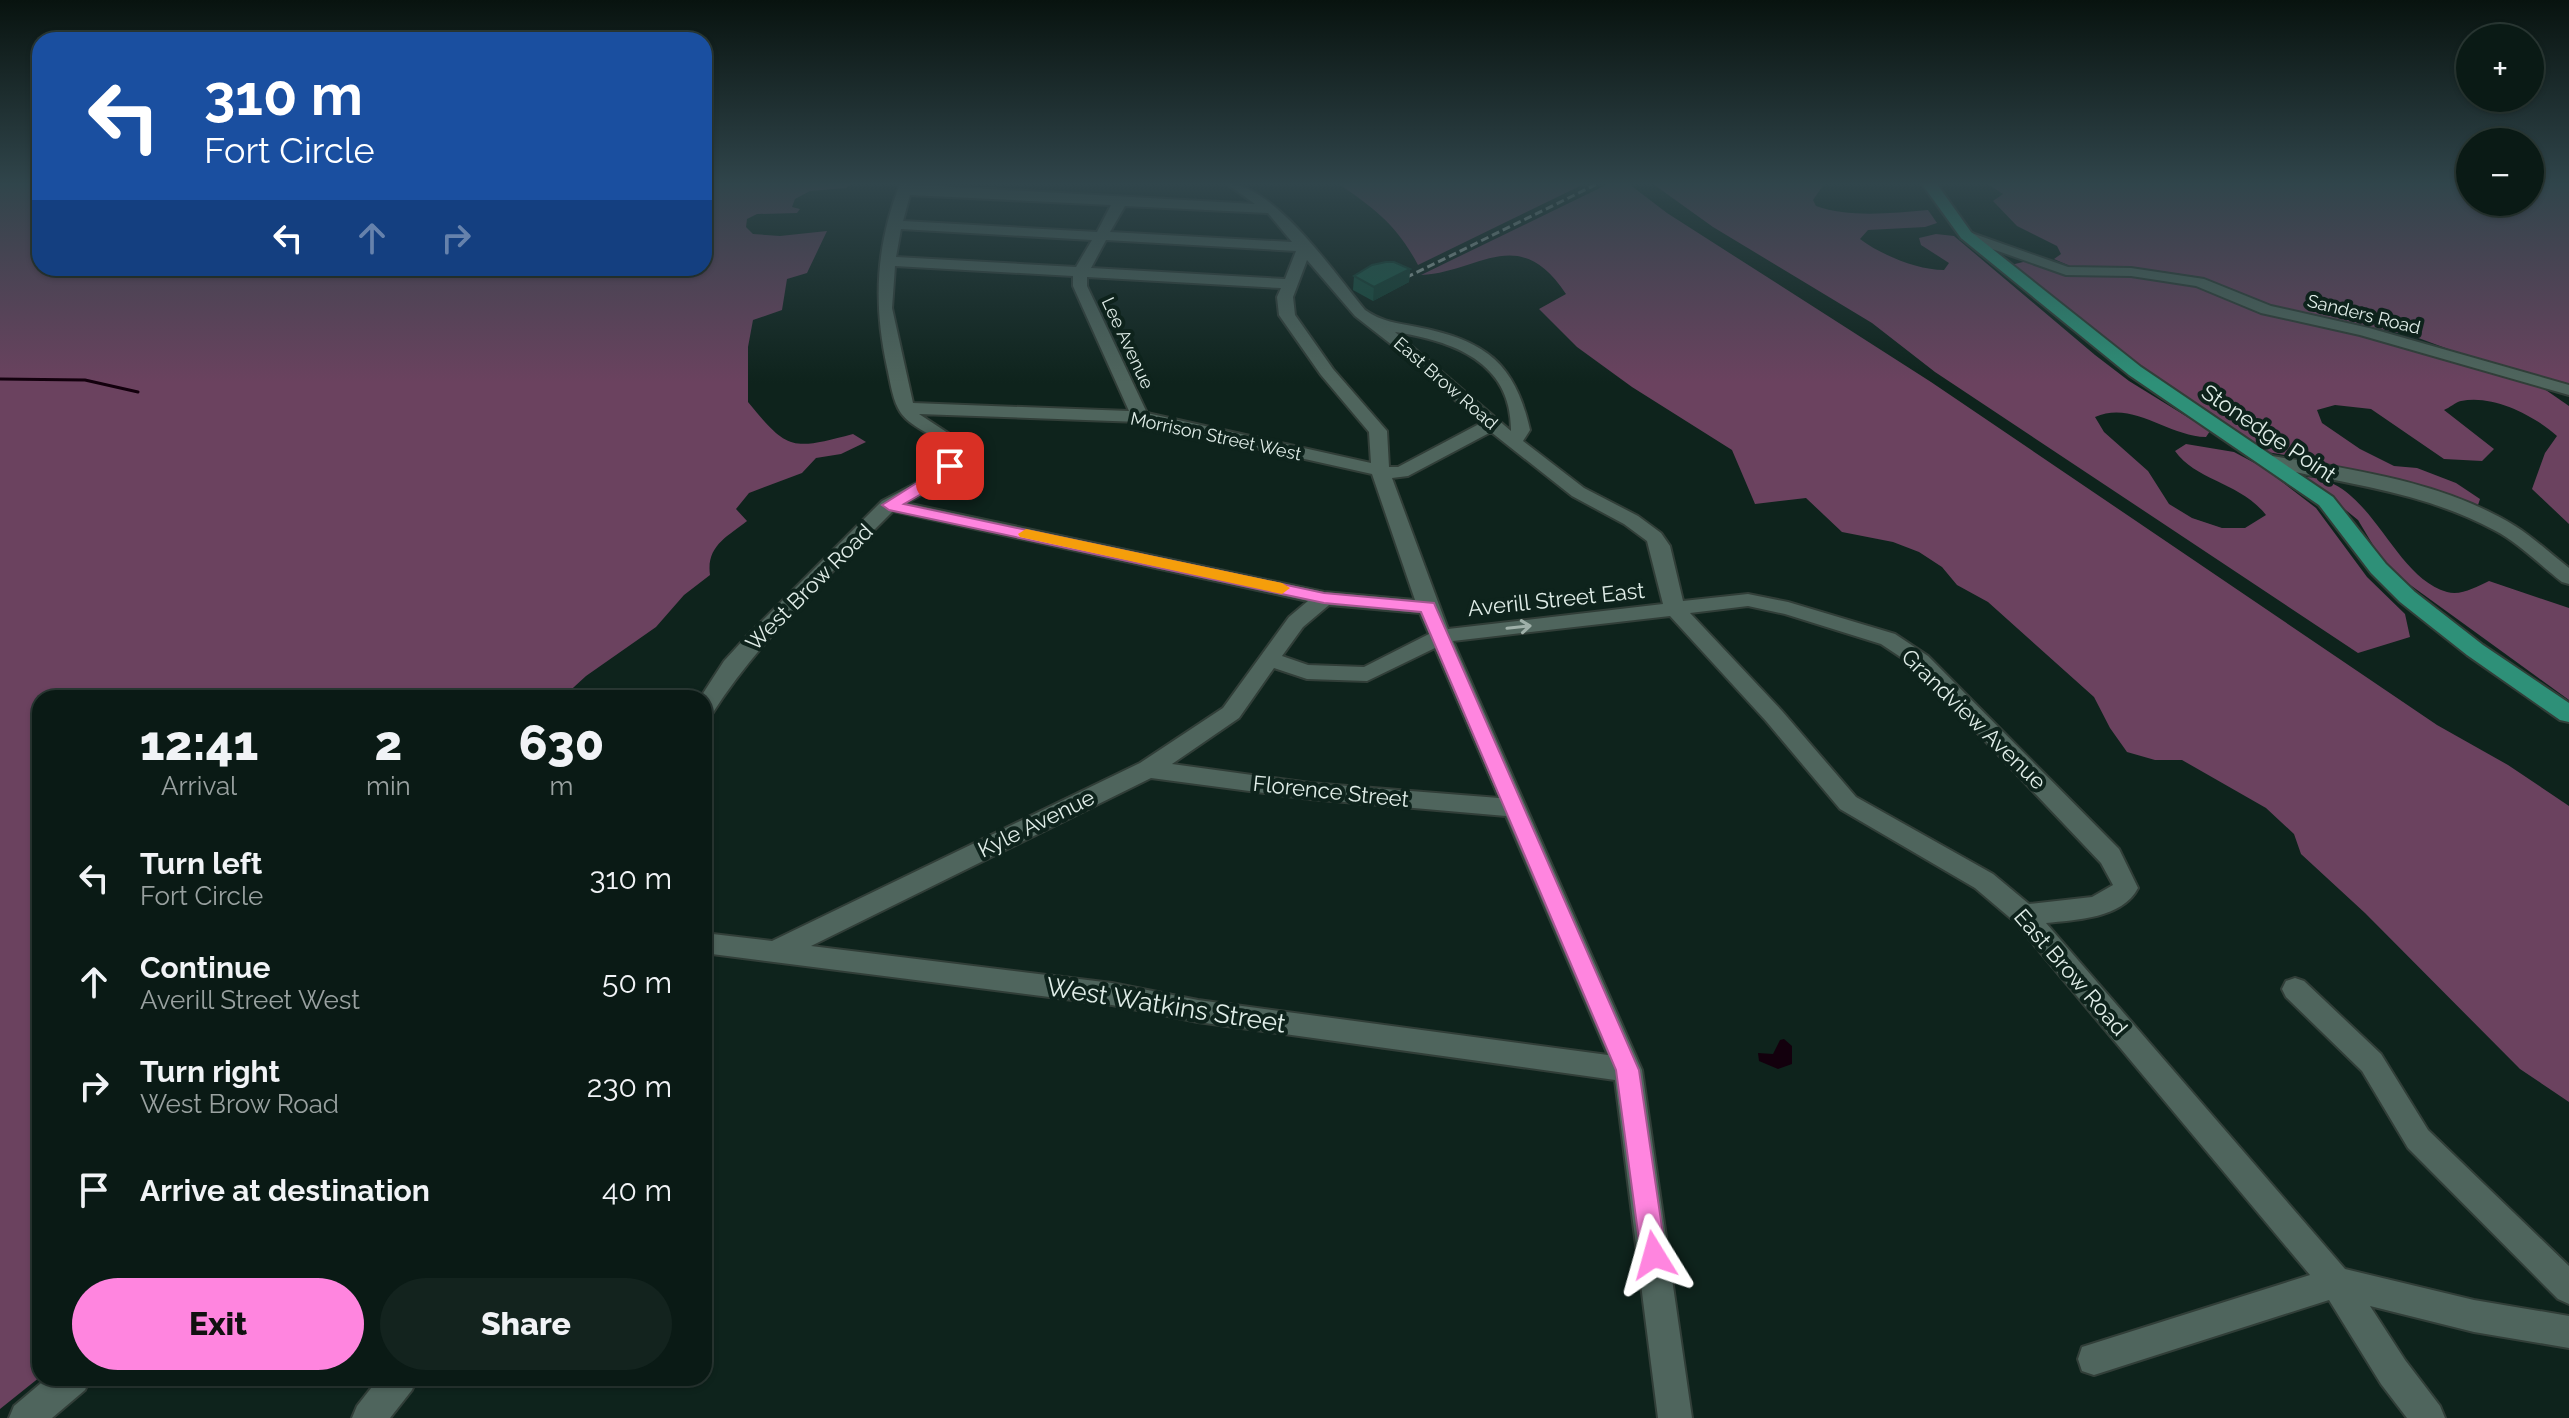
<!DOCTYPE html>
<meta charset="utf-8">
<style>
body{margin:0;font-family:Raleway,sans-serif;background:#13231e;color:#f1f3f6;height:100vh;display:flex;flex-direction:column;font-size:30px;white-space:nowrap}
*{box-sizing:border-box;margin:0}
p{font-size:26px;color:#99a1a0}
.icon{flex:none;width:44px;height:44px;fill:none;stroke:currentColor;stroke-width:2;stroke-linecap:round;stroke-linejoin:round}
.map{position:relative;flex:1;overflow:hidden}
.side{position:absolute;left:32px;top:690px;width:680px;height:696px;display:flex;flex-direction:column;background:#0a1a15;border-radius:24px;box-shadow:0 2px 6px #0004,0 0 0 2px #2a3834}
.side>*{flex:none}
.banner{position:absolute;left:32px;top:32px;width:680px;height:244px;border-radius:24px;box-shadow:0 2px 6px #0004,0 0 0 2px #2a3834;background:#1a4fa0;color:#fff;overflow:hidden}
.buttons{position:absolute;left:2456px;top:24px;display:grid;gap:16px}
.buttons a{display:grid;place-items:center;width:88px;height:88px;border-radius:50%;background:#0a1a15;box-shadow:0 2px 6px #0004,0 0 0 2px #2a3834;font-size:40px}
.pin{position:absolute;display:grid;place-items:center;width:68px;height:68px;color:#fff;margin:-34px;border-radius:16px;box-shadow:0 4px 12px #0006}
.me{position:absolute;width:88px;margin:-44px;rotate:352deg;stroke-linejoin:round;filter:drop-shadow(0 0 6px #0008)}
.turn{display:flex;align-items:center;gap:28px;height:168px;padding:0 40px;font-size:36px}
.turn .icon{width:104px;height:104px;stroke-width:2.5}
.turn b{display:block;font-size:56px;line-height:68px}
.lanes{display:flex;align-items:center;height:76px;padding:0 40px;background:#0003;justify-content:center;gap:40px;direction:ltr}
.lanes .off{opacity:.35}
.eta{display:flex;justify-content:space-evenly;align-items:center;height:136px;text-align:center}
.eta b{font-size:48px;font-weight:800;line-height:56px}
.cta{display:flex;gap:16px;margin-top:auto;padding:16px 40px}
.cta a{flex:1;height:92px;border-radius:48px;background:#ff85df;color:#111;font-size:32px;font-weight:800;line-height:92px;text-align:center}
.cta a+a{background:#13231e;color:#f1f3f6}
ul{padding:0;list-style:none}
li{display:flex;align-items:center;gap:24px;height:104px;padding:0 40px}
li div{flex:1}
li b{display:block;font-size:30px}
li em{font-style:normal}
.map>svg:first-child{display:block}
.forest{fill:#6b425f}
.water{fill:#13000d}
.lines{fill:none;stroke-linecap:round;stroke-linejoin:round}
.stream{stroke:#13000d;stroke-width:3}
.minor-casing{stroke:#313e38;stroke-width:4}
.major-casing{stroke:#313e38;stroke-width:4}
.minor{fill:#4f655d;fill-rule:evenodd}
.major{fill:#2e9078;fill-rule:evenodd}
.rail{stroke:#9eada8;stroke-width:3;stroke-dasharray:8 4;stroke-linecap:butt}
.wall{fill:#164d3e}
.shaded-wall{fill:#123e32}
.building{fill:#1a5948;stroke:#123e32;stroke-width:2}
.oneway{stroke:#9fb0a9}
.route{fill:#ff85df;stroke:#a65691;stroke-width:2}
.slow{fill:#f59e0b}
.labels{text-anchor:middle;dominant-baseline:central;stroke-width:8;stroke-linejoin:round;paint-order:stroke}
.far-street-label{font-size:18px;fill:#e0ede8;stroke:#0e231c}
.street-label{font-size:22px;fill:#e0ede8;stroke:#0e231c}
.near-street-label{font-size:26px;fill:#e0ede8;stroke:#0e231c}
</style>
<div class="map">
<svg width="2569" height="1418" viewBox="0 0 2569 1418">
<rect width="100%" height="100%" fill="#0e231c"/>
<g class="forest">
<path d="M0,184H40V268H704V184H851L846,188L810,191L795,199L792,207L800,209L797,213L757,214L747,219L746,227L753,234L780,236L827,231L807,273L787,279L782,310L753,320L748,347V402C788,451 792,450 853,434L866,442L841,454L816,458L802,473L749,493L736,509L747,521C727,537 706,546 710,575L684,595L656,627L586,676L562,698H40V1377L0,1409Z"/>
<path d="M1339,184H1584L1418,265C1396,224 1376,210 1339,184Z"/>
<path d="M1608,184H1629L1667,213L1931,382L2437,725L2508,765L2569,806V1102L2520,1069L2365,913L2301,854L2294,834L2266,808L2182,760H2155L2127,752L2110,728L2094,697L1988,602L1957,585L1942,567L1919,552L1893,542L1842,532L1806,498L1755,504L1732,450L1632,387L1577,347L1539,309L1566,294C1518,222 1479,273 1421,275Z"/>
<path d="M1653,184H1824L1813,200L1816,206C1850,218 1892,213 1928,210L1937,223L1925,227L1868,230L1860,239C1881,255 1918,270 1944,270L1949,263L1921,245L1919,238L1936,234L1954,236L2095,355L2129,381L2210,431L2206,437C2167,436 2133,400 2095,417L2104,432L2148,471L2169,504L2192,518L2222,528H2245L2266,515C2240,482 2196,481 2175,451L2186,444L2234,452L2264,468L2316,508L2367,577L2405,614L2410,637L2358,653L1935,372L1872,323L1713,227Z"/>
<polygon points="1988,184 2470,184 2470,202 2530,202 2530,184 2569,184 2569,385 2459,353 2413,336 2274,307 2200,277 2126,266 2070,266 2054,259 2061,254 2057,246 2017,226 1993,201 2003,194"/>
<path d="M2027,261L2051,270L2124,274L2201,287L2278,318L2350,332L2537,384L2569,406V524L2532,489L2545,453L2557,436C2535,416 2493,394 2461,401C2456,402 2449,408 2444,410L2494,449L2482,461L2444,459L2371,409L2335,405L2317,410L2322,423L2360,449L2394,466L2417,468L2456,483L2480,499L2478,505L2302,458L2267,452L2139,368L2011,265Z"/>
<path d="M2305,477C2371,477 2391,576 2447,592C2461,596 2476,587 2489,581L2569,608V700L2402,579L2379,555L2358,520Z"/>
</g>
<polygon class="water" points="1784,1039 1792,1046 1792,1064 1778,1069 1759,1061 1758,1053 1773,1054 1780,1040"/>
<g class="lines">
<polyline class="stream" points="0,379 85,380 138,392"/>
<g class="minor-casing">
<g id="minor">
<path d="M900,184L1255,204L1227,184C1274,184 1335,274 1365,310C1382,322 1397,323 1417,327C1484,340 1515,362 1530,430L1523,441L1584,488L1638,516L1661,533L1670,546L1683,601L1748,594L1788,602L1895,634L1928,656L2119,849L2138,888C2123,918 2076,920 2046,923L2345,1269L2474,1300L2569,1316V1348L2474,1332L2370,1306L2405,1360L2440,1406L2445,1418H2407L2381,1384L2329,1300L2094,1375L2082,1371L2078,1359L2082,1347L2310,1275L2015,922L1975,888L1840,809L1766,721L1670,616L1453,641L1642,1070L1692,1418H1658L1615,1080L1198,1022L1112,1005L704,953V933L772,941L1140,763L1223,708L1289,617L1308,601L893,511C829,576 761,637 712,714L704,717V698H700L724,661L746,637L882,501L924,479L944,459L940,443C927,430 907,426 898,408C892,397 890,380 887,367C873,302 876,246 900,184ZM910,195L1111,205L1097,232L903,221ZM1125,206L1268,213L1292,242L1110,232ZM901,229L1092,240L1076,267L896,257ZM1106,240L1296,251L1285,279L1091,268ZM1307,260L1355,316L1401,352L1481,423L1398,467H1389L1387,431L1333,369L1295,315L1293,297ZM895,266L1073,276V286L1129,411L913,403L892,308ZM1087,277L1281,288L1277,297L1279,315L1321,375L1369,432L1371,463L1147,413L1087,286ZM1395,332C1453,341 1512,362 1511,431ZM919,414L1140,422L1372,474L1415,600L1324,592L906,503L936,487L962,460L954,437ZM1491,432L1572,496L1624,524L1647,541L1663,604L1448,629L1392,478L1408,476ZM1329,605L1420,613L1429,634L1364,667L1308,665L1282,656L1303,627ZM1748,606L1785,614L1881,644L1914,666L2101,863L2113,885L2092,897L2029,904L1993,874L1856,797L1782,711L1690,613ZM1435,648L1499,798L1310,783L1172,764L1239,718L1274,668L1307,679L1367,681ZM1151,778L1310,799L1506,816L1608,1055L1198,1000L1112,983L811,946Z"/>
<polygon points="1966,231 2068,267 2131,268 2204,279 2271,306 2369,328 2569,385 2569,395 2360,335 2261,313 2196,286 2131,276 2066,275 1961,238 1961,232"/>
<path d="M2266,455C2348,469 2443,481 2515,526C2534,538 2551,554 2569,568V584L2562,582C2540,565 2519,543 2494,530C2420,490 2340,484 2260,464L2257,460Z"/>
<polygon points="2295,978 2304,981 2381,1054 2428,1130 2569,1266 2569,1304 2558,1299 2408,1148 2362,1071 2286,997 2282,989 2286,981"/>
<polygon points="47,1378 90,1378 85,1390 52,1418 9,1418 14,1406"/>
<polygon points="379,1378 417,1378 412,1390 390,1418 352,1418 357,1406"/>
</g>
</g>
<g class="major-casing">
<polygon id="major" points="1922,184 1937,184 1971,232 2141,367 2333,497 2386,564 2415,592 2483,645 2569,703 2569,722 2560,720 2467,655 2400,602 2371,573 2319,505 2129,375 1961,238"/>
</g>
<use href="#minor" class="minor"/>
<use href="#major" class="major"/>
<polyline class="rail" points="1395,283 1597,184"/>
</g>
<polygon class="wall" points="1410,269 1409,282 1373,301 1353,290 1354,276"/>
<polygon class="shaded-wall" points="1410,269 1409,282 1373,301 1374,287"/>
<polygon class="building" points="1386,262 1394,262 1410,269 1374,287 1354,276 1372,265"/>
<defs><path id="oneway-shaft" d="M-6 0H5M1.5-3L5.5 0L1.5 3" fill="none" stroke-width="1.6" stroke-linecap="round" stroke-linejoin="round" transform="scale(2)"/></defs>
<use class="oneway" href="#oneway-shaft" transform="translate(1519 627) rotate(-6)"/>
<linearGradient id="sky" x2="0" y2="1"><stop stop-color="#08130f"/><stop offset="0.48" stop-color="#30454b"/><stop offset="1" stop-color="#30454b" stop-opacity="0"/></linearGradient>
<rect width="2569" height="383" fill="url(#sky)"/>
<polygon class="route" points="950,462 955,463 955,469 935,486 904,504 1324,593 1434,603 1639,1070 1666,1255 1663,1264 1654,1268 1644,1264 1641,1255 1616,1070 1421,612 1324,603 889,510 882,505"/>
<polygon class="slow" points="1026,529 1282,583 1290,588 1282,594 1020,537 1018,534"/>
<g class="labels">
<g class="far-street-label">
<text transform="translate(2364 314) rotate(14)">Sanders Road</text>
<text transform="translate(1128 343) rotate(65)">Lee Avenue</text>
<text transform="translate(1446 383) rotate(41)">East Brow Road</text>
<text transform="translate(1216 436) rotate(12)">Morrison Street West</text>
</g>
<g class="street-label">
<text transform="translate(2269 433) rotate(34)">Stonedge Point</text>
<text transform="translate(809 587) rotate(-45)">West Brow Road</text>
<text transform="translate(1556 599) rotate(-6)">Averill Street East</text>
<text transform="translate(1974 719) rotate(44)">Grandview Avenue</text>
<text transform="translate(1331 791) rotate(6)">Florence Street</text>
<text transform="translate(1036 823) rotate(-26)">Kyle Avenue</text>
<text transform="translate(2071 972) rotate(49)">East Brow Road</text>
</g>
<g class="near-street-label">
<text transform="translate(1166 1005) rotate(9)">West Watkins Street</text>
</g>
</g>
</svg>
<div class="buttons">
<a>+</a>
<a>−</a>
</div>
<div class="pin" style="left:950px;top:466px;background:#d93025"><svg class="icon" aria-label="arrive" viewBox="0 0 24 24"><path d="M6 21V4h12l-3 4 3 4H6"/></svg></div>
<svg class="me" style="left:1654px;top:1255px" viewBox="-20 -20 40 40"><path d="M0-17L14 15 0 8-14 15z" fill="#ff85df" stroke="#fff" stroke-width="4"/></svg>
<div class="banner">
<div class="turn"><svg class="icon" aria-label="left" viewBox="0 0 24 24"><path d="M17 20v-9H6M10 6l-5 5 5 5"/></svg><div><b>310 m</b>Fort Circle</div></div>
<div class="lanes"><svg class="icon" aria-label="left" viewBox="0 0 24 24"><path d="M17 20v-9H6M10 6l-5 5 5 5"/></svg><svg class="icon off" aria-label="ahead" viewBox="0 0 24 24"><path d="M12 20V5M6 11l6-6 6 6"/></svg><svg class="icon off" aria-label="right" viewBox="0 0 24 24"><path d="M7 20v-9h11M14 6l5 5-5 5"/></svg></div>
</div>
<section class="side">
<div class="eta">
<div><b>12:41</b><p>Arrival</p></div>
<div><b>2</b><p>min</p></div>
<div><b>630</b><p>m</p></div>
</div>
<ul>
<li><svg class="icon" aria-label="left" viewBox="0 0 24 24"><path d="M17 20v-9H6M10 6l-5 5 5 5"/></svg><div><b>Turn left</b><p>Fort Circle</p></div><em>310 m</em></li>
<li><svg class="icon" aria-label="ahead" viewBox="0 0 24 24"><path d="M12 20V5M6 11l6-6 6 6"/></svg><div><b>Continue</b><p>Averill Street West</p></div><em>50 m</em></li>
<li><svg class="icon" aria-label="right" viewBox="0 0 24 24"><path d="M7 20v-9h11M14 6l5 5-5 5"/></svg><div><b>Turn right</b><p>West Brow Road</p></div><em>230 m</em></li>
<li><svg class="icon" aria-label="arrive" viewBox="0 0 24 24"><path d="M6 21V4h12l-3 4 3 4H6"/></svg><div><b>Arrive at destination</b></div><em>40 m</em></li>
</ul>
<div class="cta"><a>Exit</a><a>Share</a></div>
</section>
</div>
